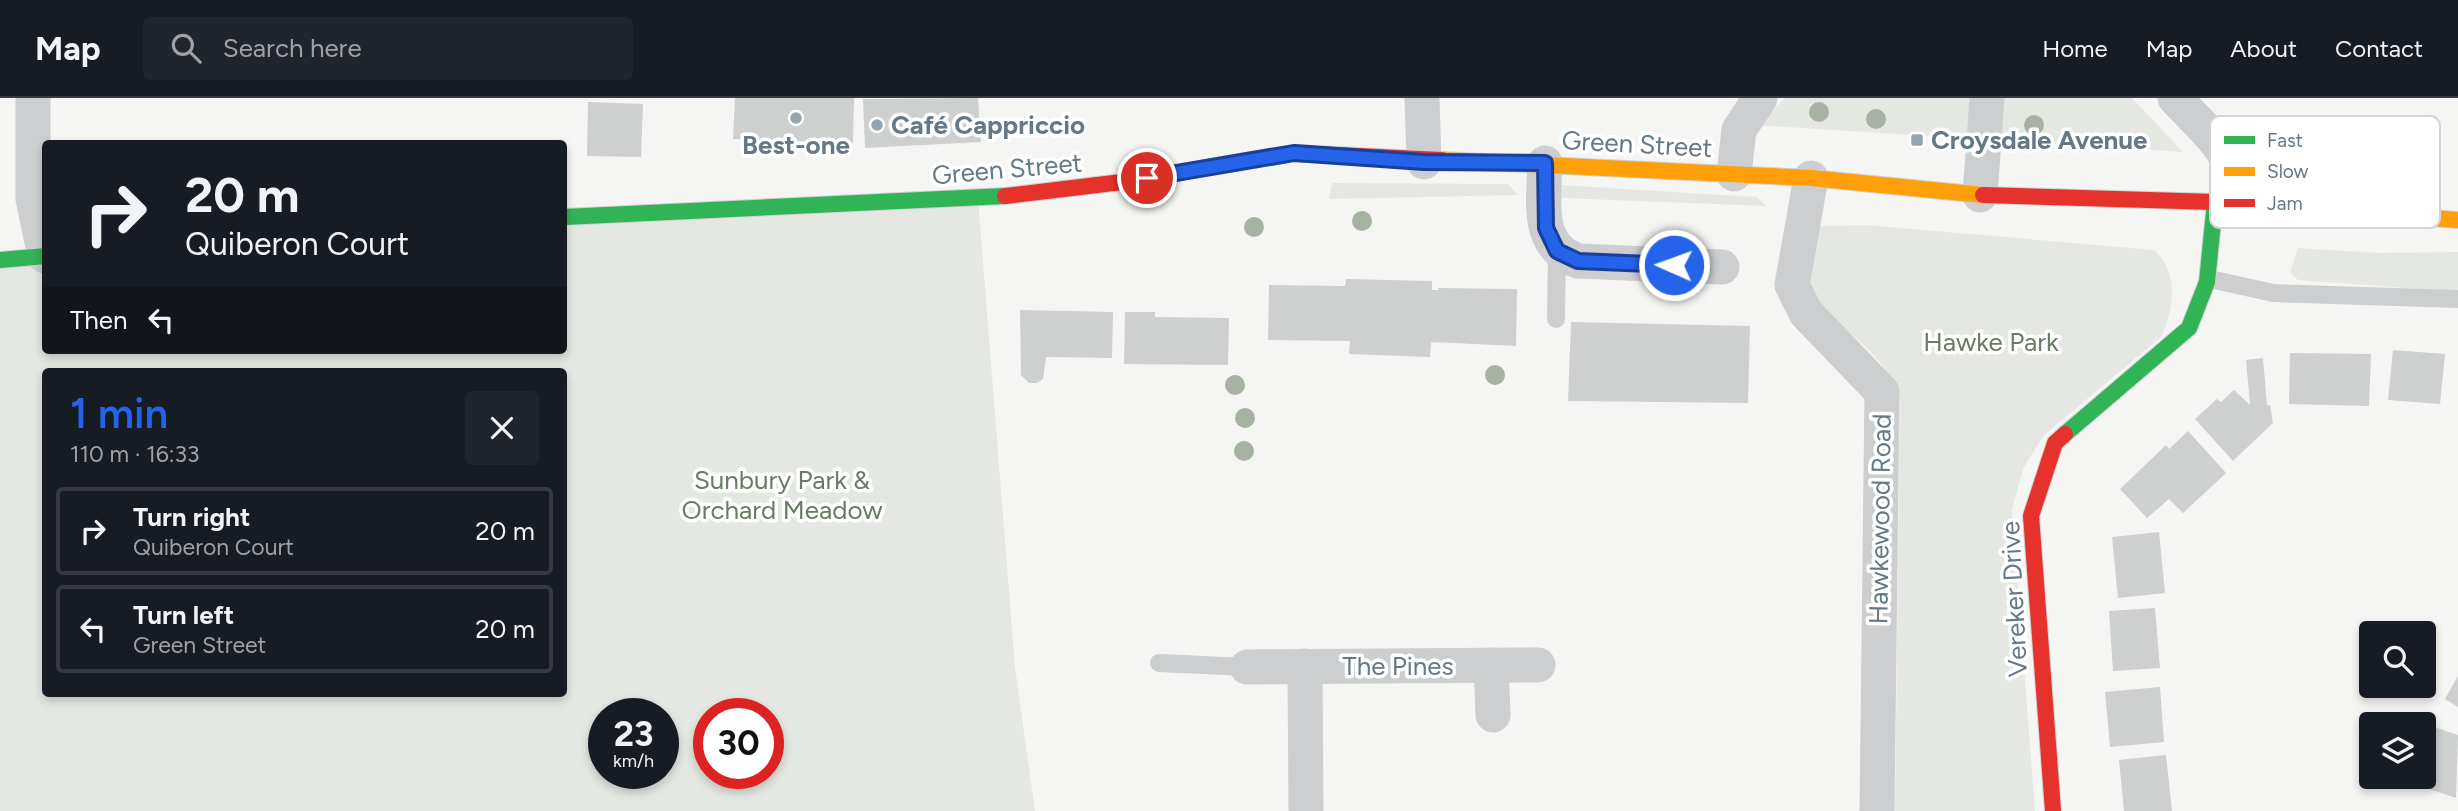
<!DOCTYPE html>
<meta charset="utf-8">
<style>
body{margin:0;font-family:Figtree,sans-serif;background:#20242c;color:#f1f3f6;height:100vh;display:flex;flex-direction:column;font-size:26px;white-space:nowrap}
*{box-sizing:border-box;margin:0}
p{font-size:23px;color:#9ea1a6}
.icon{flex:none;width:38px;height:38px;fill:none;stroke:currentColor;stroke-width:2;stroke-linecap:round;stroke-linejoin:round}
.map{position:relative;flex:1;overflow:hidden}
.details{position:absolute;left:42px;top:270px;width:525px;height:329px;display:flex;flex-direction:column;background:#171b24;border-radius:7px;box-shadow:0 4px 10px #0003}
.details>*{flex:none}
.guide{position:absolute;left:42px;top:42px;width:525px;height:214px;border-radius:7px;box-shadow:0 4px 10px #0003;background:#171b24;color:#f1f3f6;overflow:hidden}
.tools{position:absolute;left:2359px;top:523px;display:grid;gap:14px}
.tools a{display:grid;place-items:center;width:77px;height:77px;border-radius:7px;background:#171b24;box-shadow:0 4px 10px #0003;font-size:35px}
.speed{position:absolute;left:588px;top:600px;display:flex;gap:14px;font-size:35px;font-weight:700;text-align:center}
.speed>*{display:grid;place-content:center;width:91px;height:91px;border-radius:50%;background:#171b24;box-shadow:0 4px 10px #0003;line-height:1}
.speed small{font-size:18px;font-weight:400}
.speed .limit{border:10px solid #d22;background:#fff;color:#111}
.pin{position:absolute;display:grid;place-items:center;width:60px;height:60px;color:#fff;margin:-30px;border:4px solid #fff;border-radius:50%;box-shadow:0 2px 7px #0007}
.me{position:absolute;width:77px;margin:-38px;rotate:272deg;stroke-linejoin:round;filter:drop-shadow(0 0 5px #0008)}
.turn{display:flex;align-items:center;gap:24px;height:147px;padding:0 28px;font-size:32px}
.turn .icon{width:91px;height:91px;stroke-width:2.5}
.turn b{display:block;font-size:49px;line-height:60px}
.then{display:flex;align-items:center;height:66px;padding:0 28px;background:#0003;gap:14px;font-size:26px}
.round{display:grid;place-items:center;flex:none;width:74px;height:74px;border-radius:7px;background:#20242c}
.overview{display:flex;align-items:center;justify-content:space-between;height:119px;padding:0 28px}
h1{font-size:42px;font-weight:600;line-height:52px;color:#2563eb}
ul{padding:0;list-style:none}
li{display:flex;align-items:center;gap:21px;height:88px;margin:0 14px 10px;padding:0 14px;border:4px solid #363941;border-radius:7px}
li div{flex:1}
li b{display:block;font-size:26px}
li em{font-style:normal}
header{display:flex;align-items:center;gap:42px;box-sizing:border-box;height:98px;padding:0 35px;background:#171b24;border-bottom:2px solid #363941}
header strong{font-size:33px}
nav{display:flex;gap:38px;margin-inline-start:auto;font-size:24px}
.search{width:490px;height:63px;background:#20242c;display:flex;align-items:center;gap:18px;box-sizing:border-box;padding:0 24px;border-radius:7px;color:#9ea1a6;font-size:26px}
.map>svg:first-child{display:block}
.green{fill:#e5e8e2;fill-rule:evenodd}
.building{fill:#ced0d0}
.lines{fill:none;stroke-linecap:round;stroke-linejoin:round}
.fast-casing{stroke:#d1d3d3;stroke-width:18}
.slow-casing{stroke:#d1d3d3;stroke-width:18}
.jam-casing{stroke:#d1d3d3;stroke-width:18}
.lane{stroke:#cccecf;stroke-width:18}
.street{stroke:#cccecf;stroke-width:35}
.fast{stroke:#30b455;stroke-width:16}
.slow{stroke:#ff9f0a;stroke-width:16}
.jam{stroke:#e5322d;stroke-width:16}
.tree{fill:#a8b2a4}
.route-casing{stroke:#184099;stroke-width:18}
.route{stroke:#2563eb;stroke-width:12}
.poi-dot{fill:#97a4ac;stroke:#fff;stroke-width:2.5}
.labels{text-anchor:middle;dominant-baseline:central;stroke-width:7;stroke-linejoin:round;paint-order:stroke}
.poi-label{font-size:26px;font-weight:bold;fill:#647885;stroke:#fff;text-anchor:start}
.street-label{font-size:26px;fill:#647885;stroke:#fff}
.park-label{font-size:26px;fill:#697c63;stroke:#fff}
.key{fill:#fff;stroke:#d0d6da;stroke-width:2}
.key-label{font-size:19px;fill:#647885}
</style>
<header>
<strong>Map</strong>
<div class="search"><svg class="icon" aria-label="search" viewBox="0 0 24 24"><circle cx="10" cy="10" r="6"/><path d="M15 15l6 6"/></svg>Search here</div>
<nav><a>Home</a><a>Map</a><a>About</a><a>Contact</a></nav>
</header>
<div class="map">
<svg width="2458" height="713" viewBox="0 0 2458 713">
<rect width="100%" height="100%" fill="#f5f5f4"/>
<g class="green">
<polygon points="1785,0 2132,0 2183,54 1756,27"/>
<polygon points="1332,85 1508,86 1518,97 1329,101"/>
<polygon points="1560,87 1756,99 1767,108 1560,100"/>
<path d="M978,101L1015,569L1035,713H0V162L45,158L46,252H564V119ZM46,273H564V595H46ZM604,616H663V676H604ZM709,616H768V676H709Z"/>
<path d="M1865,127L2154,152C2180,176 2174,211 2161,239L2043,338L2023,371L2012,412L2035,713H1895L1900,302C1888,260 1847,232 1812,207L1804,156L1815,131L1821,128Z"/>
<polygon points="2298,150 2380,155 2458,154 2458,194 2298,182 2290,174"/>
</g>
<g class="building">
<polygon points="735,0 854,0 853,45 733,41"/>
<polygon points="978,0 981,44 865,50 863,1"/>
<polygon points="588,4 643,6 641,59 587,58"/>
<polygon points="1346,181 1432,183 1432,192 1439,192 1438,190 1517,191 1516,248 1431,244 1430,259 1349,256 1350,243 1268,242 1269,187 1345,188"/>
<polygon points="1020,212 1113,214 1112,260 1046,259 1043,281 1037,285 1029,285 1021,277"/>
<polygon points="1125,214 1155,214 1155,219 1229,220 1228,267 1124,266"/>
<polygon points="1571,224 1750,228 1748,305 1568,303"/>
<polygon points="2393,252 2445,256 2440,306 2388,302"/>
<polygon points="2290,255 2371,256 2369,308 2289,306"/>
<polygon points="2263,260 2267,307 2270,307 2273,325 2233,363 2195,321 2217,301 2221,304 2234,292 2250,307 2246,262"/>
<polygon points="2188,333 2226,375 2183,415 2169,401 2147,420 2120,391 2166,347 2169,351"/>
<polygon points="2159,434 2165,495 2118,500 2112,439"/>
<polygon points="2155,510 2160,570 2113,573 2109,513"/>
<polygon points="2458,578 2458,609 2445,601"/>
<polygon points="2160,589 2164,644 2110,649 2105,594"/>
<polygon points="2411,621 2458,637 2456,700 2393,679 2424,679 2424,626 2409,626"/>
<polygon points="2166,657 2172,713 2124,713 2119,662"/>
</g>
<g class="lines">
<g class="fast-casing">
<g id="fast">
<polyline points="564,119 1005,98"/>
<polyline points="0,162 46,158"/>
<polyline points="2065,336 2189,230 2207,184 2215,104"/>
</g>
</g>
<g class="slow-casing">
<g id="slow">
<polyline points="1442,62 1811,80 1983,97"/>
<polyline points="2366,115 2458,122"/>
</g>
</g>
<g class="jam-casing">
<g id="jam">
<polyline points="1983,97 2215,104 2366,115"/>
<polyline points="1005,98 1122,84 1294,55 1442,62"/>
<polyline points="2053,713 2031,418 2055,345 2065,336"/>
</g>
</g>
<g class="lane">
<polyline points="2210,181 2273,195 2458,201"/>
<polyline points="1556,221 1557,153"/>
<polyline points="1159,565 1247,569"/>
</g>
<g class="street">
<polyline points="33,0 33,101 45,158"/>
<polyline points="1422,0 1424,64"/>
<path d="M2175,0C2195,22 2227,48 2234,78C2236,87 2234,97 2233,106"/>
<path d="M1545,65C1544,102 1535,149 1578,163L1722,169"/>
<polyline points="1734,76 1739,32 1760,0"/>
<polyline points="1811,80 1792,187 1806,215 1882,294 1877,713"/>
<polyline points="1980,97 1987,0"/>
<polyline points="1491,567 1493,617"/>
<polyline points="1305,568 1306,713"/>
<polyline points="1247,569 1538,567"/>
</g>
<use href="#fast" class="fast"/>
<use href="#slow" class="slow"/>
<use href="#jam" class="jam"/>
</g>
<g class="tree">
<circle cx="1819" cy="14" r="10"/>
<circle cx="1876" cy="21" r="10"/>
<circle cx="2034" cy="27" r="10"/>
<circle cx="1362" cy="123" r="10"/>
<circle cx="1254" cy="129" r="10"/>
<circle cx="1495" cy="277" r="10"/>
<circle cx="1235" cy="287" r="10"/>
<circle cx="1245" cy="320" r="10"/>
<circle cx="1244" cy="353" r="10"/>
</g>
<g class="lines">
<g class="route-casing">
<polyline id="route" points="1147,80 1294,55 1424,64 1545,65 1546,130 1557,153 1578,163 1674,167"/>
</g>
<use href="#route" class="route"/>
</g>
<g class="poi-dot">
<circle cx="796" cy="20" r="7"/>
<circle cx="877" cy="27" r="7"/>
<rect x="1910" y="35" width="14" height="14" rx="3.5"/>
</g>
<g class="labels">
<g class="poi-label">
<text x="891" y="27">Café Cappriccio</text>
<text x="1931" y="42">Croysdale Avenue</text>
<text x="796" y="47" text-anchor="middle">Best-one</text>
</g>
<g class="street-label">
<text transform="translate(1637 46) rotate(3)">Green Street</text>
<text transform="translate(1007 71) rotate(-5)">Green Street</text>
<text transform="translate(1880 421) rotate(-89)">Hawkewood Road</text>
<text transform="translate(2014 501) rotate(-93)">Vereker Drive</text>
<text x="1398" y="568">The Pines</text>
</g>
<g class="park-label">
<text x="1991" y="244">Hawke Park</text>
<text x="782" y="382">Sunbury Park &amp;<tspan x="782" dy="30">Orchard Meadow</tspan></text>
</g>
</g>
<rect x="2210" y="18" width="230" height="112" rx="10" class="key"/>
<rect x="2224" y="38" width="31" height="8" fill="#30b455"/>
<rect x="2224" y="69" width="31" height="9" fill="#ff9f0a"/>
<rect x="2224" y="101" width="31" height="8" fill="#e5322d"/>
<g class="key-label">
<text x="2267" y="49">Fast</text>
<text x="2267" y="80">Slow</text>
<text x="2267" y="112">Jam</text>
</g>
</svg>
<div class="tools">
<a><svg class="icon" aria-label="search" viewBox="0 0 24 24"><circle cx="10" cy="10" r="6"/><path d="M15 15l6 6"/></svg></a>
<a><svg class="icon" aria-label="layers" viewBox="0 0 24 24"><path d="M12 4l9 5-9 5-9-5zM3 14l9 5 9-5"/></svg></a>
</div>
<div class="speed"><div>23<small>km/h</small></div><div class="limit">30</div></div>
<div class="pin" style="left:1147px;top:80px;background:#d93025"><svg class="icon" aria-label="arrive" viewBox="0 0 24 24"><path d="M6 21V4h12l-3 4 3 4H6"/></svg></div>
<svg class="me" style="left:1674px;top:167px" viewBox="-20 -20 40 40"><circle r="17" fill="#2563eb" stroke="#fff" stroke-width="3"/><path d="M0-11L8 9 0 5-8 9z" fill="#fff"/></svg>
<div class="guide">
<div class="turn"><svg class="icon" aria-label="right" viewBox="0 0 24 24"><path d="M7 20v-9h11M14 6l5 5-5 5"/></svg><div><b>20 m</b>Quiberon Court</div></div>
<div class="then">Then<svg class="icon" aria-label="left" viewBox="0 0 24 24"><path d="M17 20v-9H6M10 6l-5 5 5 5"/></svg></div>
</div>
<section class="details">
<div class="overview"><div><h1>1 min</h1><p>110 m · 16:33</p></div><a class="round"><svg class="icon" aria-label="close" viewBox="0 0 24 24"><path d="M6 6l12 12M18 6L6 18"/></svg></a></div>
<ul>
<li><svg class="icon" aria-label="right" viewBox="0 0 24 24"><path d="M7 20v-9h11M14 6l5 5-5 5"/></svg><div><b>Turn right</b><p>Quiberon Court</p></div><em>20 m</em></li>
<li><svg class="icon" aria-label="left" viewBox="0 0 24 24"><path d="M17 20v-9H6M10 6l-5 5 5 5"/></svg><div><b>Turn left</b><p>Green Street</p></div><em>20 m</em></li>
</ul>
</section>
</div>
